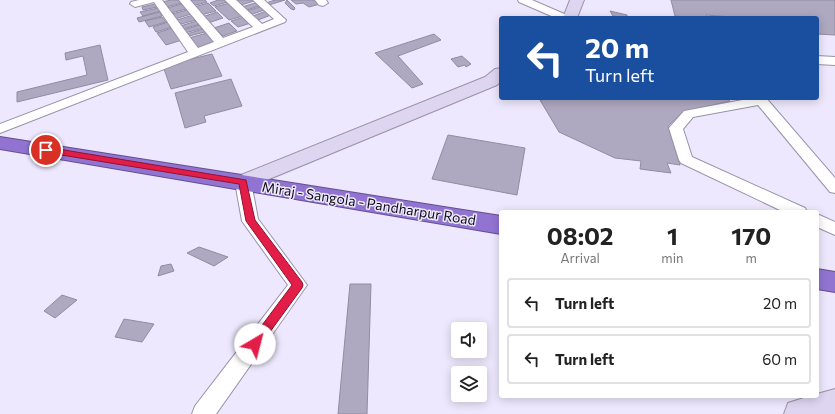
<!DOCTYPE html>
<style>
body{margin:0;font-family:Commissioner,sans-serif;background:#f2f2f2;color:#222;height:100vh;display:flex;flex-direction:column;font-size:15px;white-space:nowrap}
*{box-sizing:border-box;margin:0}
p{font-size:13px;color:#767676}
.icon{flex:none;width:22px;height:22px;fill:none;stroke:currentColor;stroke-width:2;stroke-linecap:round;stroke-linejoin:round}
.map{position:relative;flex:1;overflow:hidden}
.drawer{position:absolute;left:499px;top:210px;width:320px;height:188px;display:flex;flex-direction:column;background:#fff;border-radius:4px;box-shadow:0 2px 10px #0003}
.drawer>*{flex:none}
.hud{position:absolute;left:499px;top:16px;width:320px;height:84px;border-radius:4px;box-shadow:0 2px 10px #0003;background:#1a4fa0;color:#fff;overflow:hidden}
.buttons{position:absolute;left:451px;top:322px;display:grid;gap:8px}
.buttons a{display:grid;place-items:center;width:36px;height:36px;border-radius:4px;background:#fff;box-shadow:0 2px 10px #0003;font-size:20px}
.pin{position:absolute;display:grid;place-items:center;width:34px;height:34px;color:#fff;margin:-17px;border:2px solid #fff;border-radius:50%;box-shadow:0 1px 4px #0007}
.me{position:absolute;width:44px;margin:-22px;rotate:37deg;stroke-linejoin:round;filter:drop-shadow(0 0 3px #0008)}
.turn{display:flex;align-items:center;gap:14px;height:84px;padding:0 20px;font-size:18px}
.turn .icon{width:52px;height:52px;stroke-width:2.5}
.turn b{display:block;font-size:28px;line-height:34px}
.eta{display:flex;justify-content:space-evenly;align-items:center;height:68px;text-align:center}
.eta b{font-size:24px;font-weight:700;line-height:28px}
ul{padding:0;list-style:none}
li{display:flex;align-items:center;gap:12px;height:50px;margin:0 8px 6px;padding:0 12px;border:2px solid #e0e0e0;border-radius:4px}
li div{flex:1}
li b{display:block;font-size:15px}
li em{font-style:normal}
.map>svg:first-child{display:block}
.building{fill:#aea8c0;stroke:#918ba3}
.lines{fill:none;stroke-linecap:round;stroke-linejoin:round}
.street-casing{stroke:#9892aa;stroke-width:2}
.secondary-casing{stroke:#9892aa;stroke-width:2}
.highway-casing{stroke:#634f8f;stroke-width:2}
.street{fill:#fff;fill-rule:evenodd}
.secondary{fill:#ded5f1;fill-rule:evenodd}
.highway{fill:#9174d1;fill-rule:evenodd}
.route{fill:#e11d48;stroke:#92132f}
.labels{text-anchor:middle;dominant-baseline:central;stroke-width:3;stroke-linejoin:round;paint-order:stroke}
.street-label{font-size:14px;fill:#0e0b14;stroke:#ede8fd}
</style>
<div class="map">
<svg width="835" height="414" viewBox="0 0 835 414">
<rect width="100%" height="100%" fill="#ede8fd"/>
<g class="building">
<polygon points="171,0 179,0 182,3 166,7 162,2"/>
<polygon points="193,0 205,0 207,2 192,6 188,2"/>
<polygon points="218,0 226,0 227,2 214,6 210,3"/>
<polygon points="235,0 253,0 254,1 241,5"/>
<polygon points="275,0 285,0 269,5 266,3"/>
<polygon points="287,0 295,8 294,10 291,9 285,3"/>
<polygon points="291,0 317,0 320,4 309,7 303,3 296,4"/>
<polygon points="671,0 835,0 835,35 817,34 817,18 743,18 706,15 707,18 699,18 675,16"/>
<polygon points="208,3 216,11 201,15 194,7"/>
<polygon points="229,3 243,16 229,20 215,7"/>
<polygon points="255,3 259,6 247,10 242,7"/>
<polygon points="155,4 157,7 143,10 142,7"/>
<polygon points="182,4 186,9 171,13 167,8"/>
<polygon points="260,7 264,10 250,15 246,11"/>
<polygon points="158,8 160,11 143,16 140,12"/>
<polygon points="187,10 191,14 175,19 172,14"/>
<polygon points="266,11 271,15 258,20 253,16"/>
<polygon points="610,11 627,15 627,18 613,16"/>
<polygon points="160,12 162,16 139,22 137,18"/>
<polygon points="217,12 223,18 208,23 202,17"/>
<polygon points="193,15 196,20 181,24 177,20"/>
<polygon points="162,17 166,22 149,27 145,21"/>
<polygon points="244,17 251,23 238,27 231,21"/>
<polygon points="197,21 200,24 183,29 180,26"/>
<polygon points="168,22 172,27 156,32 153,27"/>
<polygon points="229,23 237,31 223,36 214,28"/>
<polygon points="200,25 203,28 185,33 183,30"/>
<polygon points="172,28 182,40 166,45 157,33"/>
<polygon points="203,29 205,32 189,36 187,34"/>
<polygon points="207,33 216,42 199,48 189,38"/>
<polygon points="434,34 441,40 398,56 423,84 412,88 375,53"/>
<polygon points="100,45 108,80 17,102 17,92 87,75 83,56 66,60 65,53"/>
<polygon points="212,54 222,76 171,89 163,66"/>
<polygon points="462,56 471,64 466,67 465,65 458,67 451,59"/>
<polygon points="231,79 242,106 204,116 206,122 185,128 175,93"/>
<polygon points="551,98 726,98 730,101 683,112 668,126 680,165 667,163 671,173 640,169 641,161 615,158 559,132 540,100"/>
<polygon points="448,135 525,148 517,195 432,179"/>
<polygon points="199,247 228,257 214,266 187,253"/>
<polygon points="171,264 174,271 158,276 161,266"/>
<polygon points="350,284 371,284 367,414 338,414"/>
<polygon points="62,295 77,300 55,318 44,311"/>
<polygon points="124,319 154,324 142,342 115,337"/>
</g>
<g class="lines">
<g class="street-casing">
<g id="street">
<polygon points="139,0 162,0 198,48 214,42 179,0 190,0 223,38 253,27 225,0 236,0 262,24 274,19 253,0 264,0 286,20 285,22 0,133 0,124 188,52 154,2 135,7 130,4 131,2"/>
<polygon points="315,0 326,0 328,3 323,6 319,5"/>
<polygon points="518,0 532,0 569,16 570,18 556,18 519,2"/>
<polygon points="817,56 835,57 835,65 817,64"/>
<polygon points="753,98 766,98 835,178 835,193 830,192 758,105 693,117 683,129 692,157 805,208 807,212 784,212 681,163 679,160 669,128 684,111"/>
<polygon points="243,177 248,178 251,182 258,219 307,285 216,414 192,414 195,406 288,285 242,221 235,182 238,178"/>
<polygon points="817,214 835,222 835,235 817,227"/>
</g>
</g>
<g class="secondary-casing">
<g id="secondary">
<polygon points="570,0 584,0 577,18 563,18"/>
<polygon points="501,68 501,81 497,85 250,187 243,189 236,187 232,182 236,177 485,77 495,69"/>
<polygon points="835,389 835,414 784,414 788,403 810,396 817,396 817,394"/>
</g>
</g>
<g class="highway-casing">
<g id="highway">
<polygon points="0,137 501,216 501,234 0,149"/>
<polygon points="817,269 835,272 835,292 817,289"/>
</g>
</g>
<use href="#street" class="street"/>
<use href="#secondary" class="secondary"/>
<use href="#highway" class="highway"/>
</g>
<polygon class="route" points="46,147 246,180 255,220 302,282 303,285 302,288 259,347 255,349 251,347 249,344 251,340 292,285 246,221 239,184 43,152 41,150 43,148"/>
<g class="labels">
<g class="street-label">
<text transform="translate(369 203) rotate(9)">Miraj - Sangola - Pandharpur Road</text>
</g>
</g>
</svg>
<div class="buttons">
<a><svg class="icon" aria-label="sound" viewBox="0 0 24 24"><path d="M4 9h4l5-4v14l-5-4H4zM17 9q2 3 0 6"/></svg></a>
<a><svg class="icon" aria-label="layers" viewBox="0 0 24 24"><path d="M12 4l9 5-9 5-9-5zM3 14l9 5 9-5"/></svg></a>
</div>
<div class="pin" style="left:46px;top:150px;background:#d93025"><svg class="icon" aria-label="arrive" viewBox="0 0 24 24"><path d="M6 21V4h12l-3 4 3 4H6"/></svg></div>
<svg class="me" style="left:255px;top:344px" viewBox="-20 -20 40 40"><circle r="19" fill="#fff"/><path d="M0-13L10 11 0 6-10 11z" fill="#e11d48"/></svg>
<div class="hud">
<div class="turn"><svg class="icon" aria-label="left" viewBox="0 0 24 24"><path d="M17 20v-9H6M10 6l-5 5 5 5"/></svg><div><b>20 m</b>Turn left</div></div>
</div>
<section class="drawer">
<div class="eta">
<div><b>08:02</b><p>Arrival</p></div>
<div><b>1</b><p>min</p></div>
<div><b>170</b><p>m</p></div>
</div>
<ul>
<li><svg class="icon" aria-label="left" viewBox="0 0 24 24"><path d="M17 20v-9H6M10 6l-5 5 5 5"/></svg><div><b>Turn left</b></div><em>20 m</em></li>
<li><svg class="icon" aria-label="left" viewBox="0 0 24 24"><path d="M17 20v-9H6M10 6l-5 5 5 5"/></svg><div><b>Turn left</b></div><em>60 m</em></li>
</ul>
</section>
</div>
